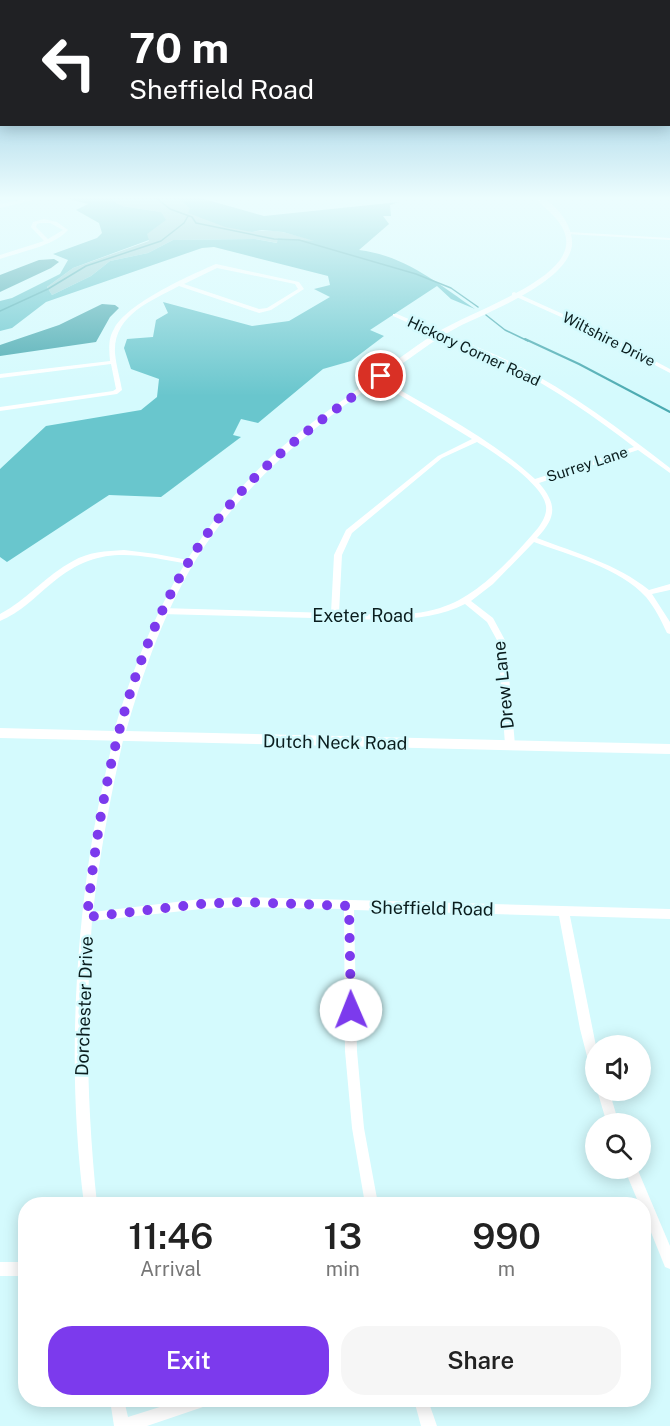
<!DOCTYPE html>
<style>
body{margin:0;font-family:"Public Sans",sans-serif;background:#f6f6f6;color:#222;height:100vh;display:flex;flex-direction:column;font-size:22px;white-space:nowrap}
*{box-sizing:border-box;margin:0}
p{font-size:20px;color:#767676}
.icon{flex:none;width:33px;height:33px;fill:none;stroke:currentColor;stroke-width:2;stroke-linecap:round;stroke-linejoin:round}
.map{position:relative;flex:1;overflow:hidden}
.panel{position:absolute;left:18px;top:1197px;width:633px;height:210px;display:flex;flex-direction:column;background:#fff;border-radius:24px;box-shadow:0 3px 15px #0003}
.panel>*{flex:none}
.hud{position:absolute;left:0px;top:0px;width:670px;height:126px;box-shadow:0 3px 15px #0003;background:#202124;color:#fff;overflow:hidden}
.controls{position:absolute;left:585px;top:1035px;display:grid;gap:12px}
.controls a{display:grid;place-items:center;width:66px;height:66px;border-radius:50%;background:#fff;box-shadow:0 3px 15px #0003;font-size:30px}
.pin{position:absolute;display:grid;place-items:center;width:51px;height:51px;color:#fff;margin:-26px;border:3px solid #fff;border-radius:50%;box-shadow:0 2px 6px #0007}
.me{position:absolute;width:66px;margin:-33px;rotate:359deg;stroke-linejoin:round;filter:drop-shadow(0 0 4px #0008)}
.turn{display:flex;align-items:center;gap:21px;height:126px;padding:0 30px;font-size:27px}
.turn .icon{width:78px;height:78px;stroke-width:2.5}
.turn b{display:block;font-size:42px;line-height:51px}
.eta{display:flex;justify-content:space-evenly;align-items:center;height:102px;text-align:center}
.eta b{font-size:36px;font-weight:600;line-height:42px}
.action{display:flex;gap:12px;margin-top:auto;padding:12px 30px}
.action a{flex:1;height:69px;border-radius:24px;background:#7c3aed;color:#fff;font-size:24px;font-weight:600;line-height:69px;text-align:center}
.action a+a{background:#f6f6f6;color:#222}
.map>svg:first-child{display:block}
.green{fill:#97cfd3}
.forest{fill:#69c6cd}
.water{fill:#4baab1}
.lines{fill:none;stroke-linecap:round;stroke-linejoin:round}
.stream-far1{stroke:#4baab1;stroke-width:1.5}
.stream{stroke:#4baab1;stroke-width:2}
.minor{fill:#fff;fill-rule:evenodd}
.tertiary{fill:#fff;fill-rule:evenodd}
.secondary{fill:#fff;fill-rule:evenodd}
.route{stroke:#7c3aed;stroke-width:10;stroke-dasharray:0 18}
.labels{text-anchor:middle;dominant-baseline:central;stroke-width:5;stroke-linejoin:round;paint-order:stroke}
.far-street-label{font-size:15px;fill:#0a1d1e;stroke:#d4fafd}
.street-label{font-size:18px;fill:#0a1d1e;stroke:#d4fafd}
</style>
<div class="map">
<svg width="670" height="1426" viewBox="0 0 670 1426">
<rect width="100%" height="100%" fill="#d4fafd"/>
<path class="green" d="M113,197H176L191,208L189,213L252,232C274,227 297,236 319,242L278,238V243L255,239L173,240L148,253L110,261L91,276L52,295L47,287L73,268L149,241L146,234L161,212L122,206L114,201Z"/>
<path class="forest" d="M61,197H113L114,201L122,206L161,212L166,220L147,234L149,240L73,268L47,287L52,295L91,276L110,261L148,253L173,240L255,239L277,243L278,238L314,241L283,232L262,230L252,232L225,227L188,213L190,208L176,197H197L264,216L399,202L390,205L391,216H383L389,224L359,250C406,256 437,283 475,309L451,299L437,286L370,330L384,336L351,361L323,369L258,423L241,419L233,435L241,437L161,497L109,495L7,562L0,557V469L46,426L141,410L157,397L159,379L131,369L124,348L127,339L153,337L156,320L168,313L163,302L252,326L289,321L330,297L314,289L330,285L328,276L214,247L202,248L46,302L12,328L0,331V301L12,298L60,274L68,260L53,254L97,238L102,233L99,223L76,210L88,204Z"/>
<g class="water">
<polygon points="54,259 59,262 51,268 0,292 0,275 39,260"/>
<polygon points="102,304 115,305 119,308 110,317 96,342 0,356 0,345 59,325"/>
</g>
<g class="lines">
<g class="stream-far1">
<polyline points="155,197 170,209 192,217 196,223 274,239 299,240 416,274 451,288 478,307"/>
<polyline points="0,311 48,289 86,266 161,241 184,223 188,216"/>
<polyline points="486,315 505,330 528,341"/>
</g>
<polyline class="stream" points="525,339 579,364 670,412"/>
<g class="minor">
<path d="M44,219L57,222L68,230C54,246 20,252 0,259V255L44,241L31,227L33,222ZM40,223H50L63,230L48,239L36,227L37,224Z"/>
<polygon points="569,232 670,238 670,240 567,234 567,233"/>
<path d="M216,264L299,282L304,289L271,310L259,313L179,286C151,301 113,315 115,353C116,365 120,378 122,390L117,394L0,411V407L113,391L116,389L111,364L0,378V374L110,361C109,350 108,338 114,329C126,304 190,275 216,264ZM217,268L295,284L298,289L267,308L259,309L184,284Z"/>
<polygon points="514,292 585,324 670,369 670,373 581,326 512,295 512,293"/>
<path d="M393,314H397C436,331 476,345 515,364C571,392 621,430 670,468V473L638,450L539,483C557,504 557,517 537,538C576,553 617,564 649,590L670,584V590L652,594L670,622V634L667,633C661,620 655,608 646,597C620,568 569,555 534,542L493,584L471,601L493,618L506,642L515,745L513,747H507L505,745L498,642L487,622L465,604C442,616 417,618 392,620L161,614L157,611L161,608L331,613L334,555L346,530L438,456L472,439L375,380V378H379C432,409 489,437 535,479L634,447C595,417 555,389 511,367C473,348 432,334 393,316ZM477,442C495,453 543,484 546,506C547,514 543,521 538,528C513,557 478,597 440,608C408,618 372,614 339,613L342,555L352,533L442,458Z"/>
<path d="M124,550L156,554L188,560L192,562L188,564C134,554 98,544 52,583C36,596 20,613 0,621V614C27,600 46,575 73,561C88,552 106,551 124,550Z"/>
<path d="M119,733L122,734L124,736C111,794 100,852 93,912L201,899L242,897L670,909V919L570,916L596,1046V1074L592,1072L590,1068L580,1029L559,916L354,910L357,1051L364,1128L378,1204H365L352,1128L345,1051L344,909L242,907L201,909L92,921C85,1018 87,1107 97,1204H84C69,1088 73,968 90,853C96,813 105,775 114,736L116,734Z"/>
<polygon points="597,1090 609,1090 619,1124 607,1124"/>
<polygon points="624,1168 637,1168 670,1246 670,1269 665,1267 644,1215 644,1204 639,1204"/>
<rect x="0" y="1262" width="26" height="14"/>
<polygon points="110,1400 124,1400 128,1417 182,1400 210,1400 208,1405 203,1407 147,1426 114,1426"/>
<polygon points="414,1400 428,1400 437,1426 421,1426"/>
</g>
<path class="tertiary" d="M533,197C553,196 574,226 572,245C568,282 488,312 458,327C445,334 432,342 420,351C347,402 273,455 219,526C173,586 147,659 126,731L670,744V754L0,738V728L114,731C146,624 190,533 272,456C299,431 329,410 358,389C384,370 409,350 436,333C469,313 538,290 560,260C579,233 551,213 533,197Z"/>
<polygon class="secondary" points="35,197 47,197 0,208 0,204"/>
</g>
<linearGradient id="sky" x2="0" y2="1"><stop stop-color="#69b0d2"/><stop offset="0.5" stop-color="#ecfdfe"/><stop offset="1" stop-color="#ecfdfe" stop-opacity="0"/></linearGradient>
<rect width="670" height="396" fill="url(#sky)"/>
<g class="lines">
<path class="route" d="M351,1010L349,906L242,902L201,904L87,917C103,767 136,607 241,492C282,447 332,412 381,376"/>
</g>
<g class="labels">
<g class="far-street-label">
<text transform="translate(609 339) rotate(27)">Wiltshire Drive</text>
<text transform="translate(474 351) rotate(25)">Hickory Corner Road</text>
<text transform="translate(587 464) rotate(-18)">Surrey Lane</text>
</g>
<g class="street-label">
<text x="363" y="615">Exeter Road</text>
<text transform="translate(503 685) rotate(-96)">Drew Lane</text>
<text transform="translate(335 742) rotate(1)">Dutch Neck Road</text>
<text transform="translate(432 908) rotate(1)">Sheffield Road</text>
<text transform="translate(84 1006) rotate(-88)">Dorchester Drive</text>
</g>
</g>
</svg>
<div class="controls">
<a><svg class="icon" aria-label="sound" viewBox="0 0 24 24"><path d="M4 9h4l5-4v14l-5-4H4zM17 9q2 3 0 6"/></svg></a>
<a><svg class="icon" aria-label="search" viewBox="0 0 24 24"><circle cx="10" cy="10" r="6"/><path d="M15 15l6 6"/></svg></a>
</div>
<div class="pin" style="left:381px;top:376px;background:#d93025"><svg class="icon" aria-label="arrive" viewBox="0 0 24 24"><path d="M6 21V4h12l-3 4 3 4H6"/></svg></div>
<svg class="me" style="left:351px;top:1010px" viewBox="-20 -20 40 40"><circle r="19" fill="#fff"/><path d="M0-13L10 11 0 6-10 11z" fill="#7c3aed"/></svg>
<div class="hud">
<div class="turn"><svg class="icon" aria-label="left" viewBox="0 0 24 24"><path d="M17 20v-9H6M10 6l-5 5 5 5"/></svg><div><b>70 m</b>Sheffield Road</div></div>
</div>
<section class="panel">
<div class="eta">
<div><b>11:46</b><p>Arrival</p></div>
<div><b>13</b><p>min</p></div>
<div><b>990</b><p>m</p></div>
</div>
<div class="action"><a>Exit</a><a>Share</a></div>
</section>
</div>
